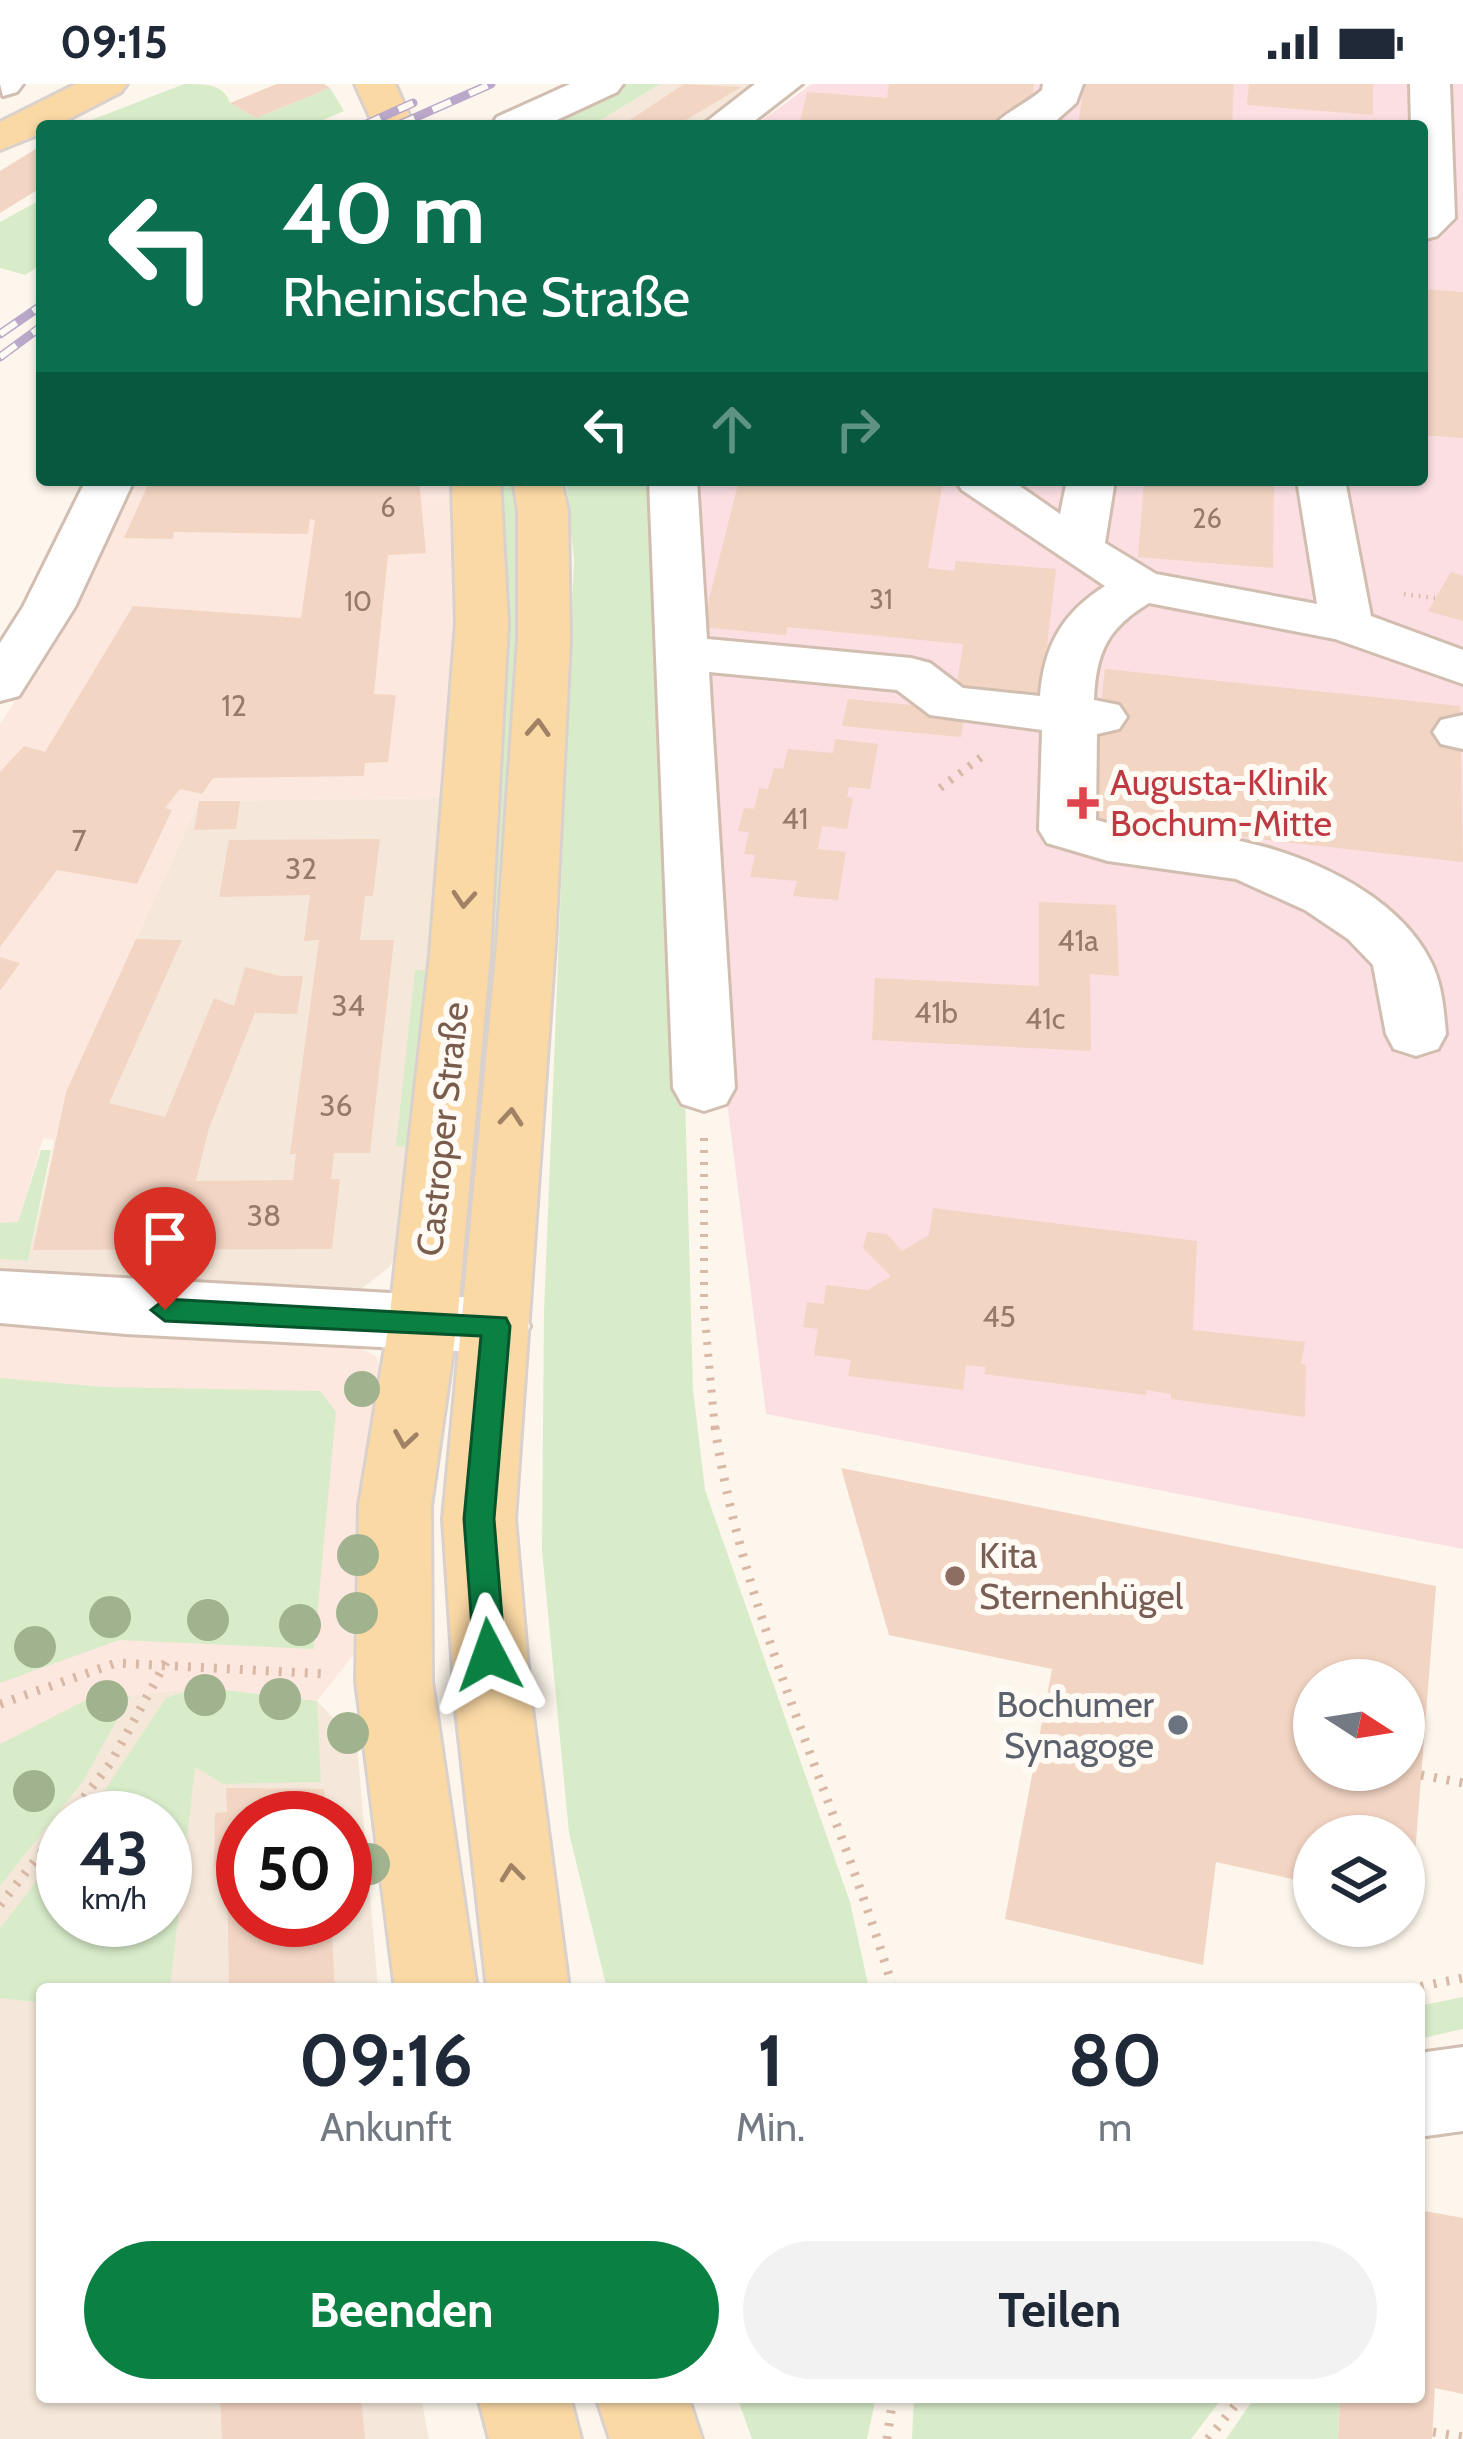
<!DOCTYPE html>
<html lang="de">
<meta charset="utf-8">
<style>
body{margin:0;font-family:Cabin,sans-serif;background:#f2f2f3;color:#1f2937;height:100vh;display:flex;flex-direction:column;font-size:45px;white-space:nowrap}
*{box-sizing:border-box;margin:0}
p{font-size:39px;color:#747a83}
.icon{flex:none;width:66px;height:66px;fill:none;stroke:currentColor;stroke-width:2;stroke-linecap:round;stroke-linejoin:round}
.map{position:relative;flex:1;overflow:hidden}
.details{position:absolute;left:36px;top:1899px;width:1389px;height:420px;display:flex;flex-direction:column;background:#fff;border-radius:12px;box-shadow:0 3px 9px #0004}
.details>*{flex:none}
.hud{position:absolute;left:36px;top:36px;width:1392px;height:366px;border-radius:12px;box-shadow:0 3px 9px #0004;background:#0b6e4f;color:#fff;overflow:hidden}
.needle{width:78px;rotate:102deg}
.tools{position:absolute;left:1293px;top:1575px;display:grid;gap:24px}
.tools a{display:grid;place-items:center;width:132px;height:132px;border-radius:50%;background:#fff;box-shadow:0 3px 9px #0004;font-size:60px}
.speed{position:absolute;left:36px;top:1707px;display:flex;gap:24px;font-size:60px;font-weight:700;text-align:center}
.speed>*{display:grid;place-content:center;width:156px;height:156px;border-radius:50%;background:#fff;box-shadow:0 3px 9px #0004;line-height:1}
.speed small{font-size:30px;font-weight:400}
.speed .limit{border:18px solid #d22;background:#fff;color:#111}
.pin{position:absolute;display:grid;place-items:center;width:102px;height:102px;color:#fff;margin:-123px -51px;border-radius:50% 50% 50% 0;rotate:-45deg;box-shadow:0 0 12px #0007}
.pin .icon{rotate:45deg}
.me{position:absolute;width:132px;margin:-66px;rotate:356deg;stroke-linejoin:round;filter:drop-shadow(0 0 9px #0008)}
.turn{display:flex;align-items:center;gap:42px;height:252px;padding:0 48px;font-size:54px}
.turn .icon{width:156px;height:156px;stroke-width:2.5}
.turn b{display:block;font-size:84px;line-height:102px}
.lanes{display:flex;align-items:center;height:114px;padding:0 48px;background:#0003;justify-content:center;gap:60px;direction:ltr}
.lanes .off{opacity:.35}
.eta{display:flex;justify-content:space-evenly;align-items:center;height:204px;text-align:center}
.eta b{font-size:72px;font-weight:800;line-height:84px}
.button{display:flex;gap:24px;margin-top:auto;padding:24px 48px}
.button a{flex:1;height:138px;border-radius:72px;background:#0b8043;color:#fff;font-size:48px;font-weight:800;line-height:138px;text-align:center}
.button a+a{background:#f2f2f3;color:#1f2937}
.status{display:flex;justify-content:space-between;align-items:center;height:84px;padding:0 60px;background:#fff;direction:ltr}
.status svg{height:33px;fill:currentColor}
.map>svg:first-child{display:block}
.residential{fill:#f5e8da;fill-rule:evenodd}
.commercial{fill:#fde8e0}
.medical{fill:#fbdfe3}
.green{fill:#d8ecc9}
.building{fill:#f3d5c3;fill-rule:evenodd}
.lines{fill:none;stroke-linecap:round;stroke-linejoin:round}
.minor-casing{stroke:#d1beb0;stroke-width:6}
.major-casing{stroke:#dad1cd;stroke-width:6}
.path-far2{stroke:#d9b8a5;stroke-width:4.5;stroke-dasharray:1.5 6;stroke-linecap:butt}
.path-far1{stroke:#d9b8a5;stroke-width:8;stroke-dasharray:3 9;stroke-linecap:butt}
.path{stroke:#d9b8a5;stroke-width:9;stroke-dasharray:3 10;stroke-linecap:butt}
.minor{fill:#fff;fill-rule:evenodd}
.major{fill:#fbd9a5;fill-rule:evenodd}
.rail-casing{stroke:#b9a8c9;stroke-width:9}
.rail{stroke:#fffaf3;stroke-width:6;stroke-dasharray:20;stroke-linecap:butt}
.tree{fill:#a0b28e}
.oneway{stroke:#a18267}
.route{fill:#0b8043;stroke:#07532c;stroke-width:3}
.health-dot{fill:#e0444e;stroke:#fffaf3;stroke-width:4.5}
.education-dot{fill:#8d6e63;stroke:#fffaf3;stroke-width:4.5}
.worship-dot{fill:#6b7280;stroke:#fffaf3;stroke-width:4.5}
.labels{text-anchor:middle;dominant-baseline:central;stroke-width:12;stroke-linejoin:round;paint-order:stroke}
.far-number-label{font-size:27px;fill:#987a6a}
.number-label{font-size:30px;fill:#987a6a}
.health-label{font-size:36px;fill:#be3a42;stroke:#fffaf3;text-anchor:start}
.street-label{font-size:36px;fill:#7a5c4d;stroke:#fffaf3}
.education-label{font-size:36px;fill:#785e54;stroke:#fffaf3;text-anchor:start}
.worship-label{font-size:36px;fill:#5b616d;stroke:#fffaf3;text-anchor:end}
</style>
<div class="status"><b>09:15</b><svg viewBox="0 0 49 12"><path d="M0 12V9h3v3zM5 12V6h3v6zM10 12V3h3v9zM15 12V0h3v12zM26 1h20v11H26zM47 4h2v5h-2z"/></svg></div>
<div class="map">
<svg width="1463" height="2355" viewBox="0 0 1463 2355">
<rect width="100%" height="100%" fill="#fdf6ec"/>
<g class="residential">
<polygon points="660,0 760,0 697,42 591,42"/>
<polygon points="448,714 398,1168 389,1183 364,1203 341,1210 0,1191 0,1175 28,1177 66,1008 199,717"/>
<path d="M199,1603L317,1617L357,1659L378,1905H42V2313H421L429,2355H0V1802L84,1696L130,1612ZM63,1734H165V1836H63ZM243,1734H345V1836H243Z"/>
</g>
<g class="commercial">
<polygon points="134,396 456,396 464,460 448,714 199,717 66,1008 48,1088 54,1056 43,1054 18,1139 0,1139 0,640 67,537"/>
<polygon points="0,1239 355,1261 377,1273 386,1305 355,1513 356,1568 317,1617 199,1603 130,1612 84,1696 0,1802"/>
</g>
<polygon class="medical" points="812,0 1463,0 1463,1465 766,1330 723,986 685,396 1422,396 1422,42 754,42"/>
<g class="green">
<path d="M184,0C206,0 224,0 230,19L256,34L330,4L344,27L309,42H76Z"/>
<polygon points="623,0 660,0 591,42 540,39"/>
<polygon points="42,115 42,180 25,191 0,184 0,138"/>
<polygon points="497,396 519,396 525,545 470,1189 464,1191 455,1188"/>
<polygon points="566,396 658,396 680,825 693,1306 705,1406 850,1818 869,1905 607,1905 569,1749 542,1466 544,1228 574,476"/>
<polygon points="415,886 433,887 414,1063 396,1062"/>
<polygon points="41,1066 51,1066 28,1177 0,1175 0,1139 18,1138"/>
<polygon points="0,1294 104,1303 320,1307 336,1328 314,1565 119,1556 0,1599"/>
<polygon points="199,1603 317,1617 321,1698 223,1700 195,1683 170,1905 42,1905 42,1919 0,1914 0,1844 63,1764 63,1836 165,1836 165,1734 86,1734 166,1614"/>
<polygon points="106,1606 130,1612 84,1696 0,1802 0,1660"/>
<polygon points="1463,1913 1463,1945 1419,1955 1419,1922"/>
<polygon points="737,2313 876,2313 867,2355 752,2355"/>
<polygon points="914,2313 1223,2313 1191,2355 912,2355"/>
<polygon points="1255,2313 1340,2313 1338,2355 1226,2355"/>
</g>
<g class="building">
<polygon points="277,0 324,0 330,4 256,34 230,19"/>
<polygon points="684,0 741,3 681,39 688,42 621,42"/>
<polygon points="889,0 1034,0 1032,23 987,40 925,37 917,42 799,42 807,8 887,14"/>
<polygon points="1084,0 1234,0 1232,42 1078,42"/>
<polygon points="1249,0 1373,0 1373,31 1247,21"/>
<polygon points="42,61 42,103 0,129 0,87"/>
<polygon points="1422,205 1463,208 1463,354 1422,351"/>
<polygon points="150,396 419,396 426,469 388,471 374,610 396,611 388,678 365,679 364,692 213,694 202,710 180,705 165,724 172,726 137,800 57,786 0,863 0,688 24,662 45,668 133,522 301,534 315,436 310,435 308,450 174,448 173,455 124,454"/>
<polygon points="739,396 943,396 928,484 954,487 956,477 1056,485 1040,622 955,614 963,560 787,543 786,551 702,543"/>
<polygon points="1144,396 1274,396 1273,484 1138,473"/>
<polygon points="1451,488 1463,492 1463,537 1428,527"/>
<polygon points="1105,585 1460,622 1463,778 1088,736"/>
<polygon points="848,615 965,626 961,653 842,642"/>
<polygon points="835,655 878,660 870,705 849,703 847,713 853,714 847,745 822,742 818,765 846,768 838,816 793,812 797,797 750,793 755,771 744,770 749,748 738,747 744,724 754,725 759,704 768,705 774,684 783,685 788,665 833,669"/>
<polygon points="199,717 240,717 236,745 194,746"/>
<polygon points="380,755 373,812 365,812 360,856 394,856 370,1069 334,1069 331,1095 340,1095 332,1165 33,1166 66,1008 136,855 182,856 109,1019 165,1033 214,914 234,922 245,883 280,892 303,892 297,930 255,929 209,1044 196,1097 293,1096 296,1070 290,1070 319,856 304,857 310,811 219,813 229,756"/>
<polygon points="1039,818 1116,821 1119,892 1090,890 1091,967 872,956 875,894 1039,902"/>
<polygon points="0,873 20,879 0,907"/>
<polygon points="933,1124 1197,1157 1193,1246 1305,1258 1301,1280 1306,1281 1305,1333 1171,1315 1171,1310 1146,1306 1146,1311 984,1290 986,1283 966,1281 963,1306 848,1292 851,1276 814,1271 818,1245 803,1243 807,1218 824,1220 826,1201 868,1206 891,1192 863,1164 867,1148 887,1150 902,1167 929,1151"/>
<path d="M841,1384L1436,1502L1411,1822L1404,1821V1752H1314V1800L1216,1778L1203,1881L1005,1835L1052,1585L889,1551ZM1314,1596H1404V1686H1314Z"/>
<polygon points="226,1704 324,1705 326,1734 243,1734 243,1836 331,1836 335,1905 229,1905 227,1783 214,1783 215,1729 227,1728"/>
<polygon points="1419,2126 1463,2134 1463,2310 1435,2304 1432,2355 1338,2355 1340,2313 1419,2313"/>
<polygon points="220,2313 361,2313 365,2355 222,2355"/>
</g>
<g class="lines">
<g class="minor-casing">
<g id="minor">
<polygon points="0,0 23,0 17,8 3,12"/>
<polygon points="570,0 623,0 617,8 544,42 491,42 497,33"/>
<polygon points="755,0 802,0 748,42 701,42"/>
<path d="M1043,0H1083L1076,19L1050,42H994C1002,30 1028,19 1042,6Z"/>
<polygon points="1410,0 1450,0 1455,134 1437,152 1422,156 1422,42 1411,42"/>
<polygon points="86,396 134,396 75,523 19,612 0,617 0,559 23,523"/>
<path d="M649,396H697L707,555L911,574L930,579L963,604L1040,612C1044,562 1062,529 1105,502L962,406L955,396H1011L1060,430L1067,396H1115L1105,459L1156,490L1317,520L1297,396H1345L1371,532L1463,566V600L1335,555L1149,519C1108,544 1096,567 1094,616L1119,621L1127,633L1119,645L1097,650L1096,736C1137,748 1181,747 1224,754C1298,766 1396,807 1431,878C1442,900 1444,926 1446,950L1438,965L1416,972L1394,965L1386,950L1373,881L1348,855L1305,826L1236,795L1108,777L1047,759L1039,746L1042,646L930,631L897,606L709,588L735,1004L726,1020L704,1027L682,1020L673,1004Z"/>
<polygon points="1463,631 1463,665 1441,660 1433,648 1441,636"/>
<polygon points="0,1187 496,1215 520,1223 530,1242 520,1261 496,1269 126,1250 0,1239"/>
<polygon points="1463,1963 1463,2047 1419,2053 1419,1969"/>
</g>
</g>
<g class="major-casing">
<g id="major">
<polygon points="76,0 127,0 121,8 55,42 42,42 42,49 0,66 0,38"/>
<polygon points="355,0 395,0 414,42 374,42"/>
<polygon points="452,396 500,396 508,539 490,871 457,1239 431,1422 432,1597 477,1905 395,1905 356,1597 359,1422 389,1239 430,871 456,539"/>
<polygon points="513,396 561,396 568,427 570,556 555,860 515,1435 531,1617 569,1905 487,1905 455,1617 443,1435 497,860 518,556 518,427"/>
<polygon points="478,2313 570,2313 581,2355 489,2355"/>
<polygon points="596,2313 688,2313 702,2355 610,2355"/>
</g>
</g>
<polyline class="path-far2" points="1404,510 1435,514"/>
<g class="path-far1">
<polyline points="940,704 987,669"/>
<polyline points="704,1054 704,1223 715,1346"/>
</g>
<g class="path">
<path d="M715,1343C743,1534 838,1719 893,1905"/>
<polyline points="0,1620 116,1579 327,1590"/>
<polyline points="1421,1691 1463,1699"/>
<polyline points="68,1734 110,1680 166,1578"/>
<polyline points="0,1821 63,1741"/>
<polyline points="1408,1905 1463,1894"/>
<polyline points="1433,2348 1463,2353"/>
<polyline points="887,2355 893,2313"/>
<polyline points="1208,2355 1242,2313"/>
</g>
<use href="#minor" class="minor"/>
<use href="#major" class="major"/>
<g class="rail-casing">
<g id="rail">
<polyline points="362,42 413,19"/>
<polyline points="396,42 491,0"/>
<polyline points="0,250 42,221"/>
<polyline points="0,273 42,242"/>
</g>
</g>
<use href="#rail" class="rail"/>
</g>
<g class="tree">
<circle cx="362" cy="1305" r="18"/>
<circle cx="358" cy="1471" r="21"/>
<circle cx="357" cy="1529" r="21"/>
<circle cx="110" cy="1533" r="21"/>
<circle cx="208" cy="1536" r="21"/>
<circle cx="300" cy="1541" r="21"/>
<circle cx="35" cy="1563" r="21"/>
<circle cx="205" cy="1611" r="21"/>
<circle cx="280" cy="1615" r="21"/>
<circle cx="107" cy="1617" r="21"/>
<circle cx="348" cy="1649" r="21"/>
<circle cx="34" cy="1707" r="21"/>
<circle cx="369" cy="1780" r="21"/>
</g>
<defs><path id="oneway-chevron" d="M-2-3.5L2.5 0L-2 3.5" fill="none" stroke-width="1.6" stroke-linecap="round" stroke-linejoin="round" transform="scale(3)"/></defs>
<g class="oneway">
<use href="#oneway-chevron" transform="translate(538 644) rotate(-87)"/>
<use href="#oneway-chevron" transform="translate(464 815) rotate(94)"/>
<use href="#oneway-chevron" transform="translate(511 1033) rotate(-85)"/>
<use href="#oneway-chevron" transform="translate(405 1355) rotate(99)"/>
<use href="#oneway-chevron" transform="translate(512 1789) rotate(-96)"/>
</g>
<polygon class="route" points="165,1215 506,1234 510,1242 494,1435 505,1571 500,1581 489,1585 478,1581 474,1571 464,1435 481,1252 165,1237 151,1226"/>
<path class="health-dot" d="M1077 701h12v12h12v12h-12v12h-12v-12h-12v-12h12z"/>
<circle class="education-dot" cx="955" cy="1492" r="12"/>
<circle class="worship-dot" cx="1178" cy="1641" r="12"/>
<g class="labels">
<g class="far-number-label">
<text x="388" y="423">6</text>
<text x="1207" y="434">26</text>
<text x="881" y="515">31</text>
<text x="358" y="517">10</text>
</g>
<g class="number-label">
<text x="234" y="621">12</text>
<text x="795" y="734">41</text>
<text x="79" y="756">7</text>
<text x="301" y="784">32</text>
<text x="1078" y="856">41a</text>
<text x="348" y="921">34</text>
<text x="936" y="928">41b</text>
<text x="1045" y="934">41c</text>
<text x="336" y="1021">36</text>
<text x="264" y="1131">38</text>
<text x="999" y="1232">45</text>
</g>
<g class="health-label">
<text x="1110" y="698">Augusta-Klinik<tspan x="1110" dy="41">Bochum-Mitte</tspan></text>
</g>
<g class="street-label">
<text transform="translate(442 1045) rotate(-84)">Castroper Straße</text>
</g>
<g class="education-label">
<text x="979" y="1471">Kita<tspan x="979" dy="41">Sternenhügel</tspan></text>
</g>
<g class="worship-label">
<text x="1154" y="1620">Bochumer<tspan x="1154" dy="41">Synagoge</tspan></text>
</g>
</g>
</svg>
<div class="tools">
<a><svg class="needle" viewBox="-14 -14 28 28"><path d="M0-13l5 13h-10z" fill="#e53935"/><path d="M0 13l5-13h-10z" fill="#747a83"/></svg></a>
<a><svg class="icon" aria-label="layers" viewBox="0 0 24 24"><path d="M12 4l9 5-9 5-9-5zM3 14l9 5 9-5"/></svg></a>
</div>
<div class="speed"><div>43<small>km/h</small></div><div class="limit">50</div></div>
<div class="pin" style="left:165px;top:1226px;background:#d93025"><svg class="icon" aria-label="arrive" viewBox="0 0 24 24"><path d="M6 21V4h12l-3 4 3 4H6"/></svg></div>
<svg class="me" style="left:489px;top:1571px" viewBox="-20 -20 40 40"><path d="M0-17L14 15 0 8-14 15z" fill="#0b8043" stroke="#fff" stroke-width="4"/></svg>
<div class="hud">
<div class="turn"><svg class="icon" aria-label="left" viewBox="0 0 24 24"><path d="M17 20v-9H6M10 6l-5 5 5 5"/></svg><div><b>40 m</b>Rheinische Straße</div></div>
<div class="lanes"><svg class="icon" aria-label="left" viewBox="0 0 24 24"><path d="M17 20v-9H6M10 6l-5 5 5 5"/></svg><svg class="icon off" aria-label="ahead" viewBox="0 0 24 24"><path d="M12 20V5M6 11l6-6 6 6"/></svg><svg class="icon off" aria-label="right" viewBox="0 0 24 24"><path d="M7 20v-9h11M14 6l5 5-5 5"/></svg></div>
</div>
<section class="details">
<div class="eta">
<div><b>09:16</b><p>Ankunft</p></div>
<div><b>1</b><p>Min.</p></div>
<div><b>80</b><p>m</p></div>
</div>
<div class="button"><a>Beenden</a><a>Teilen</a></div>
</section>
</div>
